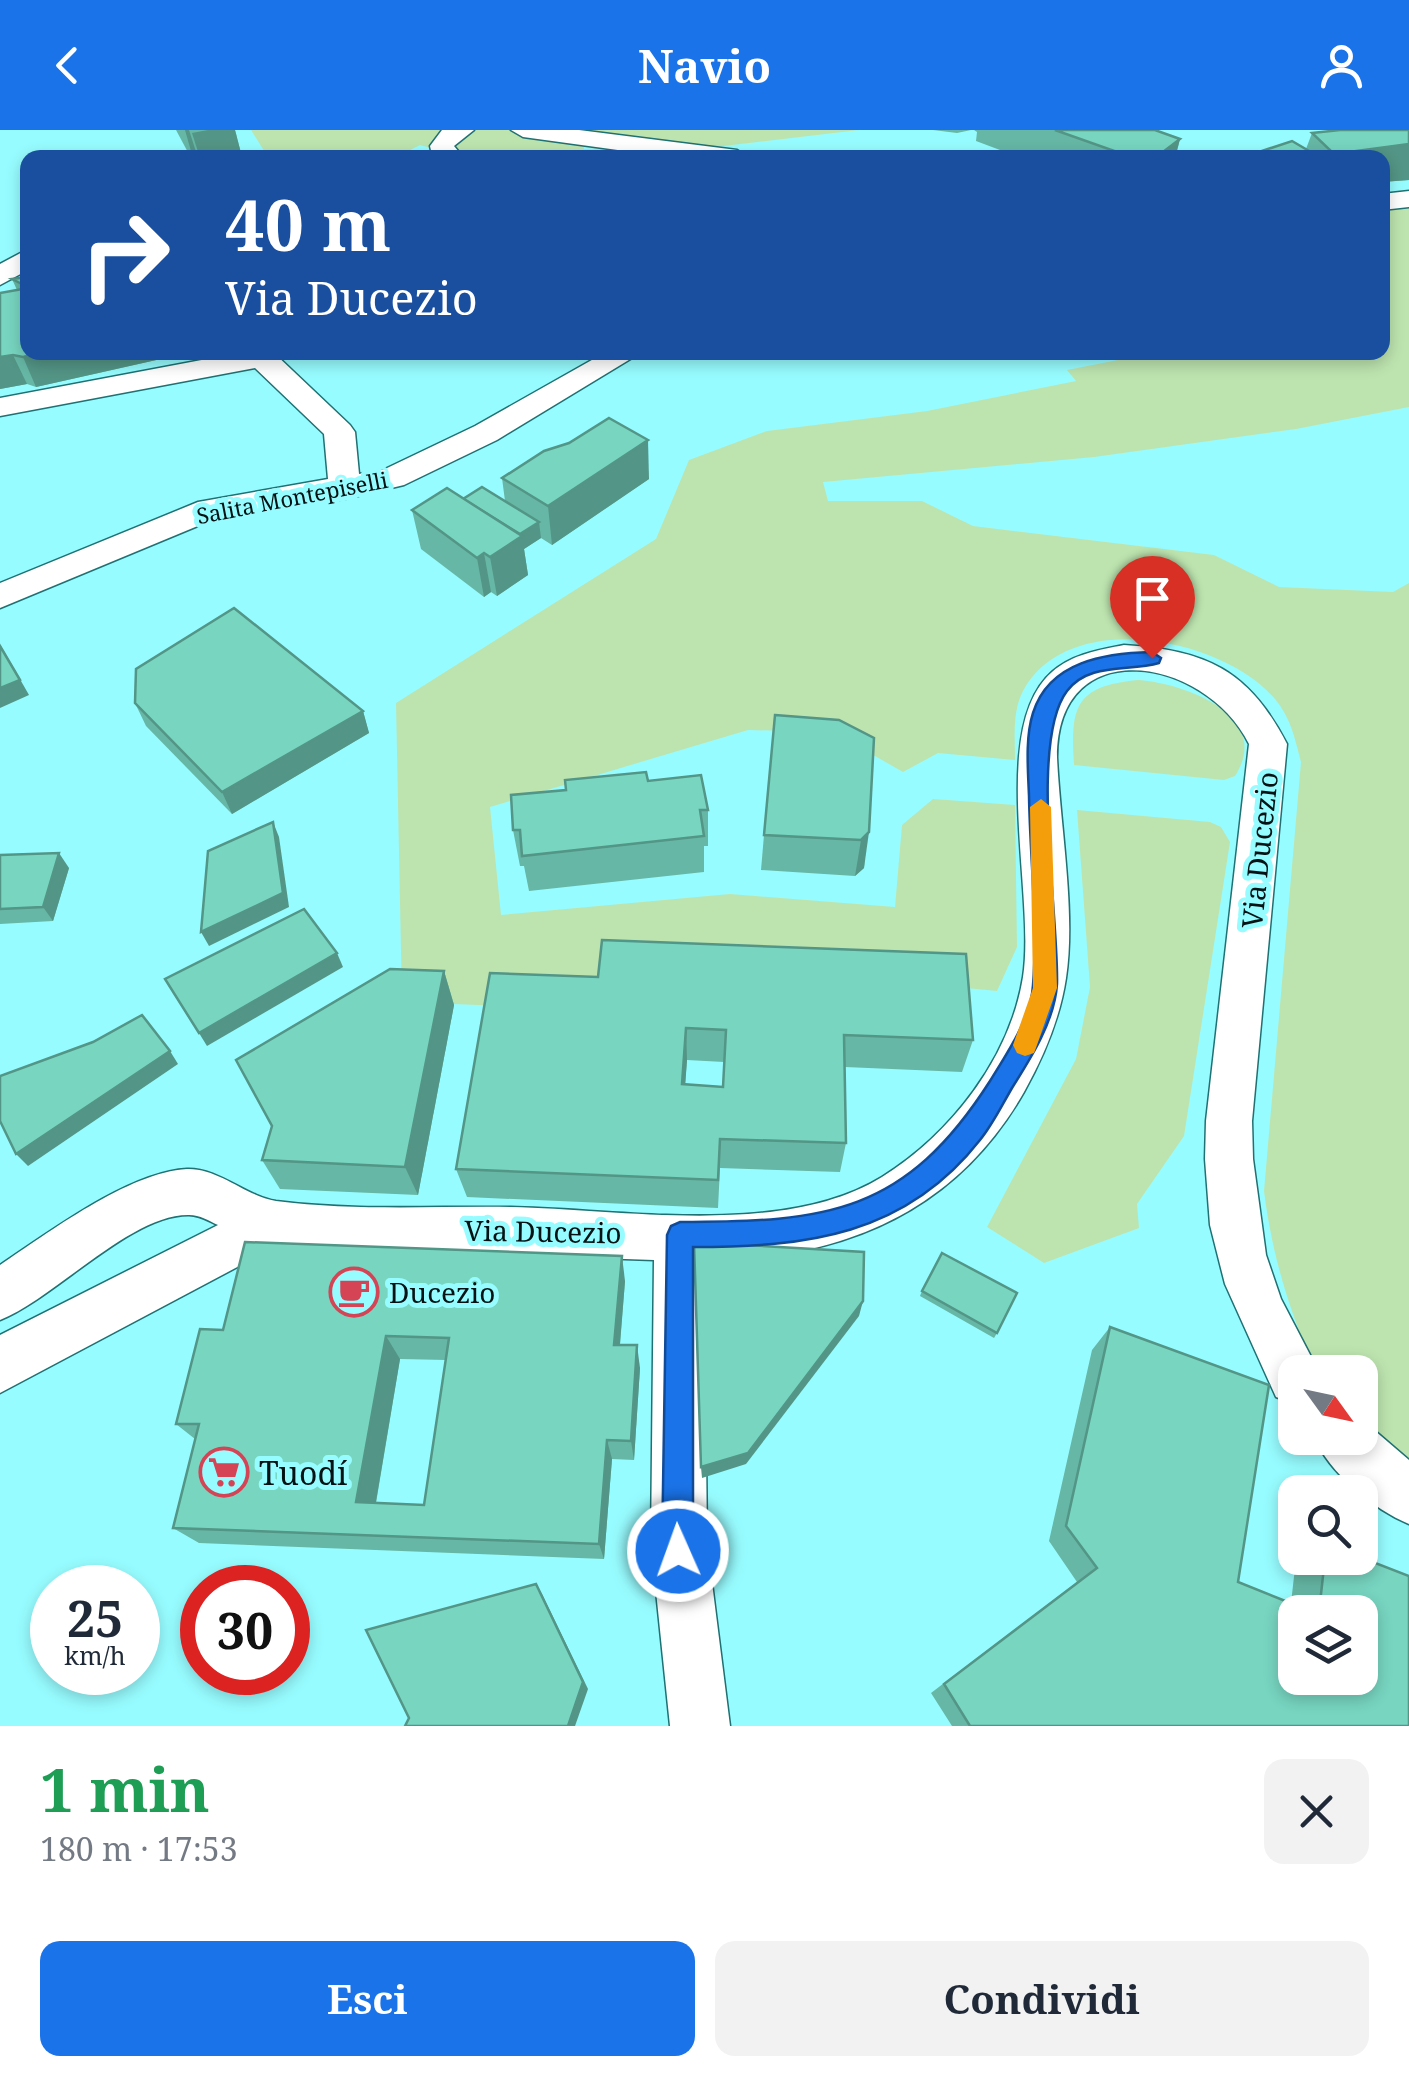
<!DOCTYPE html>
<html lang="it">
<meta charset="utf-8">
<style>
body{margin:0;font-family:"Noto Serif",serif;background:#f2f2f3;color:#1f2937;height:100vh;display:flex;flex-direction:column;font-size:38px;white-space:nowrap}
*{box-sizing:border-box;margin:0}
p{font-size:32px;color:#747a83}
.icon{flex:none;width:55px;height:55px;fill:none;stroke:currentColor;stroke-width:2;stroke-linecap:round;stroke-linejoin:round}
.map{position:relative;height:1596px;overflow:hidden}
.side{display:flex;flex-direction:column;background:#fff;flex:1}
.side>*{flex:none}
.hud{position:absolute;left:20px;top:20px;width:1370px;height:210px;border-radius:20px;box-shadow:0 5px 15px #0003;background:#1a4fa0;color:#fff;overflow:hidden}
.needle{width:65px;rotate:123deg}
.fabs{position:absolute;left:1278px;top:1225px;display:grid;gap:20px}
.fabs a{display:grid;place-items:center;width:100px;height:100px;border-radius:20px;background:#fff;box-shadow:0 5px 15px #0003;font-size:50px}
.speed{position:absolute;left:30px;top:1435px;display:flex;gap:20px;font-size:50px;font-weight:700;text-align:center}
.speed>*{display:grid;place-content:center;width:130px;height:130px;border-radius:50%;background:#fff;box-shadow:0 5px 15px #0003;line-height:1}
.speed small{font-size:25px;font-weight:400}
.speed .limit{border:15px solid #d22;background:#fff;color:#111}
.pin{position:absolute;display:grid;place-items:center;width:85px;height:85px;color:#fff;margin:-102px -42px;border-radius:50% 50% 50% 0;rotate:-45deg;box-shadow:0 0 10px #0007}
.pin .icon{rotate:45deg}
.me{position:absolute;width:110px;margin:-55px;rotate:358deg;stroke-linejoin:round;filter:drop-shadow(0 0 8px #0008)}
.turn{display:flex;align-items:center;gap:35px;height:210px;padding:0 40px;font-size:45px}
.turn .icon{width:130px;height:130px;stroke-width:2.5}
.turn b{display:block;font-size:70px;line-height:85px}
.round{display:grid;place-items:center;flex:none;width:105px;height:105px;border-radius:20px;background:#f2f2f3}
.summary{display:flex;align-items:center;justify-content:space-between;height:170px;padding:0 40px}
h1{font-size:60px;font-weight:700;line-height:75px;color:#1e9e55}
.action{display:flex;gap:20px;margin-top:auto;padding:20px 40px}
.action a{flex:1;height:115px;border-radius:20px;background:#1a73e8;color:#fff;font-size:40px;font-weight:700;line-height:115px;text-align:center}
.action a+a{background:#f2f2f3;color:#1f2937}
header{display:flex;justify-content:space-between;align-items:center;height:130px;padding:0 40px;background:#1a73e8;color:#fff;font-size:45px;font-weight:700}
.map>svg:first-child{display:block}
.green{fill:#bde4af}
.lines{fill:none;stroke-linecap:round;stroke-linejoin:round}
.street-casing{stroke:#1f7173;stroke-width:3}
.street{fill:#fff;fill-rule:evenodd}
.wall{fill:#66b7a5;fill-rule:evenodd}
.shaded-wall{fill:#539586}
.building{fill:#77d5c0;stroke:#539586;stroke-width:2.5;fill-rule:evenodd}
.route{fill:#1a73e8;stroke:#114b97;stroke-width:2.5}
.slow{fill:#f59e0b}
.labels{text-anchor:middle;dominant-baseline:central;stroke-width:10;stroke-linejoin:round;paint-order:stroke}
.far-street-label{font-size:22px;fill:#001213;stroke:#97fcff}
.street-label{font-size:28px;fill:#001213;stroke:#97fcff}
.poi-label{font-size:28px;fill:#001213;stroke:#97fcff;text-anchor:start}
.near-poi-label{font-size:32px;fill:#001213;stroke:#97fcff;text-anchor:start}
</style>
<header><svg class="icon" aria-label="back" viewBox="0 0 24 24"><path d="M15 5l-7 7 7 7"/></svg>Navio<svg class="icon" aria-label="person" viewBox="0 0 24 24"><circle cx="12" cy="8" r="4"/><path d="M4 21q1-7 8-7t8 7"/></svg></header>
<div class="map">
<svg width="1409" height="1596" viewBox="0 0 1409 1596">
<rect width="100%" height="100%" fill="#97fcff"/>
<g class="green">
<polygon points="251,0 510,0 583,11 584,19 613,18 625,27 464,27 420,15 396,27 268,27"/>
<polygon points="559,0 859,0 706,18"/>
<path d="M1409,78V277L1296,299L1094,327L823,352L828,371H922L973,396L1214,425L1279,457L1393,462L1409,453V1336L1360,1293V1242H1319L1313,1235C1288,1177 1272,1124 1264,1061L1301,632C1295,609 1291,588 1275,569C1222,507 1068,477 1023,561C1012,582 1015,607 1015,630L938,623L903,642L833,602L748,600L490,677L501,785L730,764L895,777L902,695L933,669L1015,675L1017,817L997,861L956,857L602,880L402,872L396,573L656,409L689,330L767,301L927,281L1076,251L1067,240L1154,223L1382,222L1383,80Z"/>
<path d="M1138,550C1183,553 1274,585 1235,646L1224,650L1074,635C1070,577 1075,556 1138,550Z"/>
<polygon points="1077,680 1210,692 1221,697 1230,712 1184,1006 1137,1074 1139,1098 1044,1133 987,1097 1076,929 1090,857"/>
</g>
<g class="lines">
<g class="street-casing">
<g id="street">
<polygon points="442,0 474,0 454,16 464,28 432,25 430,16"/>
<polygon points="511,0 579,0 737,20 749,28 676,28 523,7"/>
<polygon points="1409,61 1409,77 1382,80 1382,64"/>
<polygon points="28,119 28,140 0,155 0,134"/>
<polygon points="244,222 273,222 350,295 355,302 359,344 385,339 475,296 606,222 642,222 497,310 404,355 345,369 217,388 0,478 0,453 198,372 328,349 324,304 255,238 0,286 0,268"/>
<path d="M1124,515C1206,520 1249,540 1287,614L1252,991L1253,1029L1266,1125L1281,1169L1319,1242H1295V1274L1276,1267L1225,1154L1210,1095L1205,1029L1206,991L1249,614C1206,527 1057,500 1057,627C1060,695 1076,782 1066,848C1060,888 1044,926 1024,962C955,1083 840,1130 704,1130L707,1413L730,1596H670L651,1413L654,1130L275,1117L0,1263V1205L218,1095C209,1091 200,1085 189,1085C131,1084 55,1168 0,1190V1135C48,1103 129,1042 187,1039C219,1038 245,1066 276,1071C353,1081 433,1076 511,1077C622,1079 783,1108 882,1047C951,1004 1010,928 1023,847C1036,766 988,598 1052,542C1072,524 1099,520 1124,515Z"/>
<path d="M1360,1288L1409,1330V1394C1375,1380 1328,1342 1315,1308H1360Z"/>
</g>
</g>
<use href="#street" class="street"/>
</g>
<g class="wall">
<polygon points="176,0 235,0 242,27 191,28"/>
<polygon points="933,0 971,0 957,3"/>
<polygon points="974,0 1155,0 1180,9 1175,28 1021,28 976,11 977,2"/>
<polygon points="1409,0 1409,50 1382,52 1382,28 1241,28 1306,19 1312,3"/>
<polygon points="28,147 28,222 183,222 183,224 36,257 27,254 0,259 17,160 12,149"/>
<polygon points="502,348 649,349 552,415 541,408 524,419 528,445 497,466 491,462 484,467 421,419 412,380 463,369 505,371"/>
<polygon points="135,573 363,581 369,603 232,684 146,596"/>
<polygon points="874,608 864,738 855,746 761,740 764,705"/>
<polygon points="648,651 708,680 708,716 704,716 704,742 529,761 524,736 520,736 513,700"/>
<polygon points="0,725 69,738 53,791 0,794"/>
<polygon points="444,841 454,875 418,1065 280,1059 262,1030"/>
<path d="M598,847L973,910L962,942L845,937L846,1013L840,1042L720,1038L718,1078L467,1067L456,1039ZM687,930L724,932L723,957L685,955Z"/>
<path d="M625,1151L620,1215L640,1238L634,1330L612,1329L604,1429L199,1413L173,1398L195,1309L176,1294L223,1200ZM400,1229L446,1230L424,1375L376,1373Z"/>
<polygon points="922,1161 997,1203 994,1208 920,1166"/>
<path d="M1110,1197L1238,1452L1291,1473L1296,1429L1299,1428L1360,1427L1409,1596H952L931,1563L1077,1452L1049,1411L1092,1220ZM1295,1482H1360L1295,1548Z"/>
</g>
<g class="shaded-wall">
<polygon points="185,0 189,0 198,28 193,28"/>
<polygon points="208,0 235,0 242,27 200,28 192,3"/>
<polygon points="1180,9 1175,28 1155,28"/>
<polygon points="1409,14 1409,50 1382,52 1382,28 1332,28 1334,24"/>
<polygon points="45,222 183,222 183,224 36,257 23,227"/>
<polygon points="13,225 27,254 0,259 0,227"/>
<polygon points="648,310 649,349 552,415 548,376"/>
<polygon points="539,392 541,408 524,419 528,445 497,466 490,427 504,415"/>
<polygon points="484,423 491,462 484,467 477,428"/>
<polygon points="1,516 29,565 0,578 0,558"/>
<polygon points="363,581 369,603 232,684 222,662"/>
<polygon points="273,692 279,707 289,777 209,816 201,802"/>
<polygon points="869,702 864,738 855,746 861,710"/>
<polygon points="59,723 69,738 53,791 43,777"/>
<polygon points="337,823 343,837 207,916 199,903"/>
<polygon points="444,841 454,875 418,1065 405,1037"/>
<polygon points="686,898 687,930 683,985 682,954"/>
<polygon points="170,921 178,934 28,1036 16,1024"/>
<polygon points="622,1126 625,1151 618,1237 614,1215"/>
<polygon points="863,1171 859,1186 746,1334 702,1348 701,1337"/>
<polygon points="386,1206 400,1229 373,1389 356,1372"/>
<polygon points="637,1215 640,1238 634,1330 631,1311"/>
<polygon points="607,1310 612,1329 604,1429 599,1414"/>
<polygon points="536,1454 542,1464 588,1559 575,1596 568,1596"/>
</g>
<g class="building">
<polygon points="1055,0 1155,0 1180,9 1155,28 1146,25 1143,28 1134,28"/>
<polygon points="1340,0 1409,0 1409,14 1334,24 1312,3"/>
<polygon points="1292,11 1321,28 1241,28"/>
<polygon points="28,147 28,157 12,149"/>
<polygon points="28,158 28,222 45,222 23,227 13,225 0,227 0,163"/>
<polygon points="609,288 648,310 548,376 502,348 544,321 569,313"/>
<polygon points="482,357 539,392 520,404 463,369"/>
<polygon points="447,358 522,406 490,427 484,423 477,428 412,380"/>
<polygon points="234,478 363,581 222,662 135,573 136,539"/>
<polygon points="0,516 20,550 0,558"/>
<polygon points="775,585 839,590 874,608 869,702 861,710 764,705"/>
<polygon points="646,642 648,651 701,645 708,680 700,680 704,706 522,726 520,700 513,700 511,665 566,660 565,650"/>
<polygon points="273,692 283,763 201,802 208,721"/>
<polygon points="59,723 43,777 0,779 0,725"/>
<polygon points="304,779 337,823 199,903 165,849"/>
<path d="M602,810L966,824L973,910L844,905L846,1013L720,1009L718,1050L456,1039L490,843L598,847ZM686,898L726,900L723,957L682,954Z"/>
<polygon points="390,839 444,841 405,1037 262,1030 272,996 236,930"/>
<polygon points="142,885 170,921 16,1024 0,991 0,946 93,912"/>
<path d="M245,1112L622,1126L614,1215H637L631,1311L607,1310L599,1414L173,1398L199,1294H176L200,1199L223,1200ZM386,1206L449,1208L424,1375L356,1372Z"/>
<polygon points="694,1112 864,1122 863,1171 748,1323 701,1337"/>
<polygon points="942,1123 1017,1163 997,1203 922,1161"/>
<polygon points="1110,1197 1269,1255 1238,1452 1313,1482 1295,1482 1295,1548 1360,1548 1360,1482 1319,1482 1325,1428 1360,1427 1409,1446 1409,1596 970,1596 944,1554 1097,1438 1066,1396"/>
<polygon points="536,1454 583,1552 568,1596 405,1596 409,1588 366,1500"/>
</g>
<path class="route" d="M1152,522L1161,528L1159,533C1128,542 1089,532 1067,561C1029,611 1059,786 1057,854C1055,890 1031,928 1012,958C1002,975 993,994 980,1010C905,1106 806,1117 693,1117V1421L688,1432L678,1436L667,1432L662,1421L667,1105L671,1096L680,1092C827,1092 905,1084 990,951C1007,923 1031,889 1033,855C1038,793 1030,728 1029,666C1028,640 1025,608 1033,583C1049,531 1106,523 1152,522Z"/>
<polygon class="slow" points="1041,669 1051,677 1057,858 1037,915 1034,923 1025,926 1017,923 1013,915 1033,858 1030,677"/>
<defs>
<g id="cafe-ring" transform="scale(2.5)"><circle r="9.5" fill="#97fcff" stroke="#d44455" stroke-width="1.5"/><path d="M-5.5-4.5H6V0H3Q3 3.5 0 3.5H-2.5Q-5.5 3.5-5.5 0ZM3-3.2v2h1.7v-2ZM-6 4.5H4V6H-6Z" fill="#d44455"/></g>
<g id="supermarket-ring" transform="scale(2.5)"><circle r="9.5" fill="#97fcff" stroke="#d44455" stroke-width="1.5"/><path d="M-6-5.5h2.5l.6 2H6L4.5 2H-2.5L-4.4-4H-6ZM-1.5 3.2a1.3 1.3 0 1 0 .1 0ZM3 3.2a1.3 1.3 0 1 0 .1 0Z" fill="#d44455"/></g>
</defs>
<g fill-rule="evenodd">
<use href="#cafe-ring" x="354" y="1162"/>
<use href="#supermarket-ring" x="224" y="1342"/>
</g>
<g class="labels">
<g class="far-street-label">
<text transform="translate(292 367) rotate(-11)">Salita Montepiselli</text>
</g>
<g class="street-label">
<text transform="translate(1259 720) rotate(-84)">Via Ducezio</text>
<text transform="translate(543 1101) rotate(1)">Via Ducezio</text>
</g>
<g class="poi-label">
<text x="389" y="1162">Ducezio</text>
</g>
<g class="near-poi-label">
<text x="259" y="1342">Tuodí</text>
</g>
</g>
</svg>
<div class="fabs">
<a><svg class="needle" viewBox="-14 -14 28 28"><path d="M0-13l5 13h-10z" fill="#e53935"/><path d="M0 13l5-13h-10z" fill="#747a83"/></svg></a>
<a><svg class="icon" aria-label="search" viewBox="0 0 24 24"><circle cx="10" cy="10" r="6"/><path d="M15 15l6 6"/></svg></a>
<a><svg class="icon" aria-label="layers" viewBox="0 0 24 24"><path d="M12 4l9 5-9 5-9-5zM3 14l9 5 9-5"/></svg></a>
</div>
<div class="speed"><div>25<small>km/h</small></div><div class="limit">30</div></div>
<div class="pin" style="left:1152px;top:528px;background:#d93025"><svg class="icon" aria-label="arrive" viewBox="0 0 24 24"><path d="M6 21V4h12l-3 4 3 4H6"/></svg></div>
<svg class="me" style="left:678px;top:1421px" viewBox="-20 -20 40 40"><circle r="17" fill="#1a73e8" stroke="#fff" stroke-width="3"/><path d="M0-11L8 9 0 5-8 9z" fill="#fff"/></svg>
<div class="hud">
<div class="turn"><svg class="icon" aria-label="right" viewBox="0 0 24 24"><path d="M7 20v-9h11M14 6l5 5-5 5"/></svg><div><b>40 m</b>Via Ducezio</div></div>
</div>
</div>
<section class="side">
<div class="summary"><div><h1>1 min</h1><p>180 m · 17:53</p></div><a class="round"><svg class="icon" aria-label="close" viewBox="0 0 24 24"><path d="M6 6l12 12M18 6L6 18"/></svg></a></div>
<div class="action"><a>Esci</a><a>Condividi</a></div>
</section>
